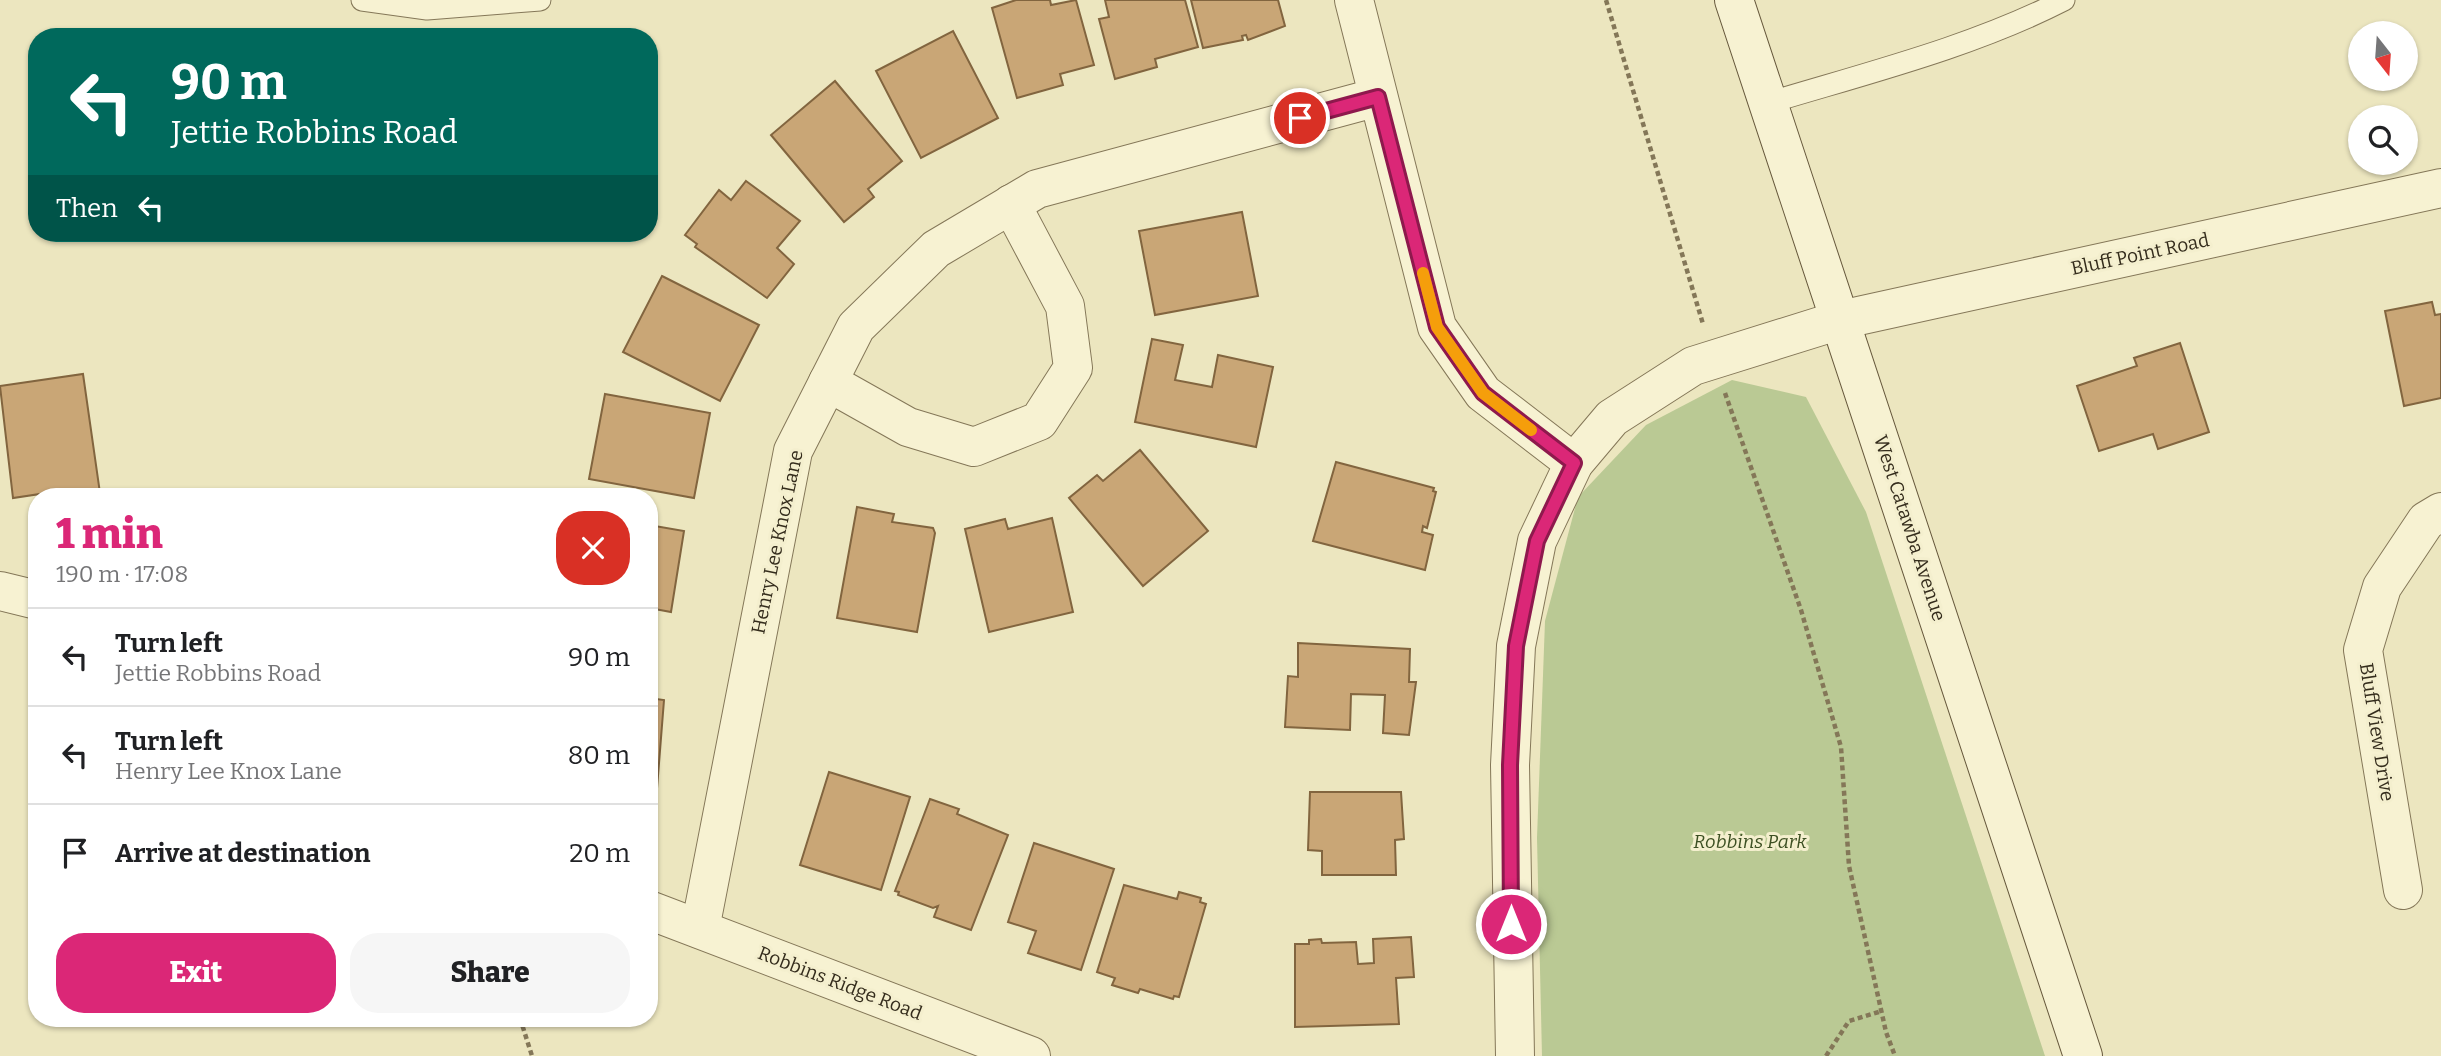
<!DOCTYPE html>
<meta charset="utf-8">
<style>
body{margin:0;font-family:Bitter,serif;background:#f6f6f6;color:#202124;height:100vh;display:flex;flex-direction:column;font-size:26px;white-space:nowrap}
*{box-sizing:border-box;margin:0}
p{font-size:23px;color:#757577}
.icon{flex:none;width:38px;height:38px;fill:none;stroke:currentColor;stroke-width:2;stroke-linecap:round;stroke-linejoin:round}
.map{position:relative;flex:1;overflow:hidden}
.sheet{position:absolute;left:28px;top:488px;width:630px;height:539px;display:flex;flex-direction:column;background:#fff;border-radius:28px;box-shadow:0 2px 5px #0004}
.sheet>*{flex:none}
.top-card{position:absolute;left:28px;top:28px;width:630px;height:214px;border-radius:28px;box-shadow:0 2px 5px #0004;background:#00695c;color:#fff;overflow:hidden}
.needle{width:46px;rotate:163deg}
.controls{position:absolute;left:2348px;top:21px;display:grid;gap:14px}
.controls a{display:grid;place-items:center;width:70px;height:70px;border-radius:50%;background:#fff;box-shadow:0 2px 5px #0004;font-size:35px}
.pin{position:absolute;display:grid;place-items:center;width:60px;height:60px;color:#fff;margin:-30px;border:4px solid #fff;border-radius:50%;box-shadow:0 2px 7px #0007}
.me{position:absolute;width:77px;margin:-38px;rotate:0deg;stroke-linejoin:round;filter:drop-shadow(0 0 5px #0008)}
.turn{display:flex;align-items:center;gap:24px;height:147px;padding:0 28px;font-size:32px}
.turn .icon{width:91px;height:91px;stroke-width:2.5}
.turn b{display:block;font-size:49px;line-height:60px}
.then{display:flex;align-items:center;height:66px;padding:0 28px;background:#0003;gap:14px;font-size:26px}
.round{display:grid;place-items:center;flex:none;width:74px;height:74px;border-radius:28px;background:#f6f6f6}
.overview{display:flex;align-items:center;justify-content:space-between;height:119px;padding:0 28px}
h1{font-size:42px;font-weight:800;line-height:52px;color:#db2777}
.cta{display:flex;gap:14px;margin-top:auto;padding:14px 28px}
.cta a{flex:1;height:80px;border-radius:28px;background:#db2777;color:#fff;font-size:28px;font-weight:800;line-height:80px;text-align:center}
.cta a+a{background:#f6f6f6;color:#202124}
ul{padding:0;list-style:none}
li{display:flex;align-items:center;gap:21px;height:98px;padding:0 28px;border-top:2px solid #e0e0e0}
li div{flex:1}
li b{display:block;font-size:26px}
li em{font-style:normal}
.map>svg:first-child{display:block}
.green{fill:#bac994}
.building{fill:#c9a676;stroke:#82653f;stroke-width:2}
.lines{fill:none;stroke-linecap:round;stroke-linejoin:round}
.service-casing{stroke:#847758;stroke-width:23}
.minor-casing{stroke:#847758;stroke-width:40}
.secondary-casing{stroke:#66583c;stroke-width:40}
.path{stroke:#847758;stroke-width:4.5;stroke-dasharray:5 3.5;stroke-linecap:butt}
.service{stroke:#f7f2d2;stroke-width:21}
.minor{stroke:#f7f2d2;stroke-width:38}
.secondary{stroke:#f7f2d2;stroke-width:38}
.route-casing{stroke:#8e194d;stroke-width:18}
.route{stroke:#db2777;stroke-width:12}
.slow{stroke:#f59e0b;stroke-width:12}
.labels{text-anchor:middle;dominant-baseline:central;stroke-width:6;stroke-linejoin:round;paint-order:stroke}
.street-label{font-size:19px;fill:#342c1c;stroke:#f4efce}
.park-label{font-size:19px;font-style:italic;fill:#3d5023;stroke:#f4efce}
</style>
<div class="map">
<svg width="2441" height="1056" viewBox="0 0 2441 1056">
<rect width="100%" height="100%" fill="#ece6bf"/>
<polygon class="green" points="1732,380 1806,397 1866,512 2045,1056 1542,1056 1537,838 1545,621 1578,497 1646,425"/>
<g class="building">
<polygon points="1016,0 1050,0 1051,5 1076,0 1094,65 1060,74 1063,85 1017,98 992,8"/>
<polygon points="1105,0 1185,0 1198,47 1155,59 1157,67 1115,79 1099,19 1109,17"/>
<polygon points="1191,0 1278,0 1285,26 1248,40 1246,35 1242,36 1243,40 1203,48"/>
<polygon points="953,31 998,118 921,158 876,71"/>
<polygon points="835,81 902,161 868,189 874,197 844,222 771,135"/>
<polygon points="746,181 800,221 777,248 794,264 767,298 695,247 697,244 685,235 719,190 731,200"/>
<polygon points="1242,212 1258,296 1155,315 1139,231"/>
<polygon points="662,276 759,325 720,401 623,352"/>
<polygon points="2432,302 2435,315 2441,314 2441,398 2404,406 2385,311"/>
<polygon points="1152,339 1183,345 1175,380 1212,387 1218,355 1273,367 1256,447 1135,422"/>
<polygon points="2180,343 2209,432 2158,449 2153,434 2099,451 2077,386 2137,366 2134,358"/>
<polygon points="83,374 100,493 61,497 60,491 13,498 0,386"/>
<polygon points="605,394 710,413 694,498 589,479"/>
<polygon points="1140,450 1208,531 1143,586 1069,498 1097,475 1103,481"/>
<polygon points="1336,462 1434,488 1433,491 1436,492 1427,528 1423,526 1422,532 1433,535 1425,570 1313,541"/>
<polygon points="857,507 894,514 892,522 933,528 935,533 917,632 837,618"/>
<polygon points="1052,518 1073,612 989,632 965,529 1005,519 1008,529"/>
<polygon points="649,525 684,531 671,612 649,608"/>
<polygon points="1298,643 1410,649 1409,682 1416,682 1409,735 1383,733 1385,695 1351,694 1350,730 1285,727 1288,676 1298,677"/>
<polygon points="649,698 664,700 656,801 649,801"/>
<polygon points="829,772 910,797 881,890 800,865"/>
<polygon points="1310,792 1401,792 1404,839 1395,840 1396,875 1322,875 1322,851 1308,850"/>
<polygon points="930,799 959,809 957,814 1008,835 971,930 934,917 938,906 933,908 898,895 899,892 895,891"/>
<polygon points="1034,843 1114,869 1081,970 1028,953 1036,931 1008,922"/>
<polygon points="1124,885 1177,899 1179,892 1201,898 1200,902 1206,904 1179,997 1174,996 1173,999 1140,989 1138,993 1112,985 1115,978 1097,972"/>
<polygon points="1411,937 1414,977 1396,978 1399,1024 1295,1027 1295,944 1309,944 1309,940 1321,939 1322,943 1356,942 1358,964 1374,963 1373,939"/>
</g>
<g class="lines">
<g class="service-casing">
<g id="service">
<polyline points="362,0 427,9 540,0"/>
<path d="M1768,103C1867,73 1972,47 2064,0"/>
</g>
</g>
<g class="minor-casing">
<g id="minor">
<polyline points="1354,0 1437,327 1483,393 1574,463"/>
<polyline points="828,382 908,427 974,447 1039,421 1073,368 1065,306 1011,204"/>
<polyline points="0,591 37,600"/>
<polyline points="2403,890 2363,650 2382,587 2426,521 2441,512"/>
<polyline points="649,910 1031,1056"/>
<polyline points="700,929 793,451 856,327 936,249 1037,189 1378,97"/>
<polyline points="1515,1056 1510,765 1516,646 1537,541 1574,463 1612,418 1693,366 1840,320 2441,188"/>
</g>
</g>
<g class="secondary-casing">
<polyline id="secondary" points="1734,0 2083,1056"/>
</g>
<g class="path">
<polyline points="1606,0 1703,324"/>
<polyline points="1725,393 1801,610 1841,747 1849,866 1886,1032 1895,1056"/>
<polyline points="520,1018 532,1056"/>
<polyline points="1826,1056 1849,1021 1882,1011"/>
</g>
<use href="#service" class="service"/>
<use href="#minor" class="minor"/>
<use href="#secondary" class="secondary"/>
</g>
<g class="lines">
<g class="route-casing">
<polyline id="route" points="1300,118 1378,97 1437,327 1483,393 1574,463 1537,541 1516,646 1510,765 1511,924"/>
</g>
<use href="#route" class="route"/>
<polyline class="slow" points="1423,273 1437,327 1483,393 1531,430"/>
</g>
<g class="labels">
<g class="street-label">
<text transform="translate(2140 254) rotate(-12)">Bluff Point Road</text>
<text transform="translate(1910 528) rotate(72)">West Catawba Avenue</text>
<text transform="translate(777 542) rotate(-78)">Henry Lee Knox Lane</text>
<text transform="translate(2377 732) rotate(81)">Bluff View Drive</text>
<text transform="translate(840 983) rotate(21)">Robbins Ridge Road</text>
</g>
<g class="park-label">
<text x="1750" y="841">Robbins Park</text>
</g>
</g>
</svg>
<div class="controls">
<a><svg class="needle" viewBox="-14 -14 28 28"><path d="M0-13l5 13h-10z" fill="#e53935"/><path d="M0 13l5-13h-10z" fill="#757577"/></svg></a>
<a><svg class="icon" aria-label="search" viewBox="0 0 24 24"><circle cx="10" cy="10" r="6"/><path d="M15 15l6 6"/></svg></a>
</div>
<div class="pin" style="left:1300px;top:118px;background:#d93025"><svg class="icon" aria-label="arrive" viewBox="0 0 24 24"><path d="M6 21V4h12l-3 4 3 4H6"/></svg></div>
<svg class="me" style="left:1511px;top:924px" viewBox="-20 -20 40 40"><circle r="17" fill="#db2777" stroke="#fff" stroke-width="3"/><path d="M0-11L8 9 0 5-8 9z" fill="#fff"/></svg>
<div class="top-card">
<div class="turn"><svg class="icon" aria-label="left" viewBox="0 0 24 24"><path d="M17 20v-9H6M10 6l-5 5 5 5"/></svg><div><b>90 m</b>Jettie Robbins Road</div></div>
<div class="then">Then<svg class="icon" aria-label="left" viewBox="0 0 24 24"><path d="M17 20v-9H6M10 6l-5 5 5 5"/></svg></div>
</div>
<section class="sheet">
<div class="overview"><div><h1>1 min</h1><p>190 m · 17:08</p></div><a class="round" style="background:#d93025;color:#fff"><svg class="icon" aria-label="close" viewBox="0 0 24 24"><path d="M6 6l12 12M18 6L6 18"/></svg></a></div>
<ul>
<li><svg class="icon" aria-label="left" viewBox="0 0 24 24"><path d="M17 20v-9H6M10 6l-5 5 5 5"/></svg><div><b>Turn left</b><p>Jettie Robbins Road</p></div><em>90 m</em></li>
<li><svg class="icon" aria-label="left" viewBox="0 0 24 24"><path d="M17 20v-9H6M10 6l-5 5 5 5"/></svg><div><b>Turn left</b><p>Henry Lee Knox Lane</p></div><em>80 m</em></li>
<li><svg class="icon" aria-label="arrive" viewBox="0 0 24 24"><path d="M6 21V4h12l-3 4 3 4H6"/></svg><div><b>Arrive at destination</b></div><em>20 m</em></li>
</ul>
<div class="cta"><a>Exit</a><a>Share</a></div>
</section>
</div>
